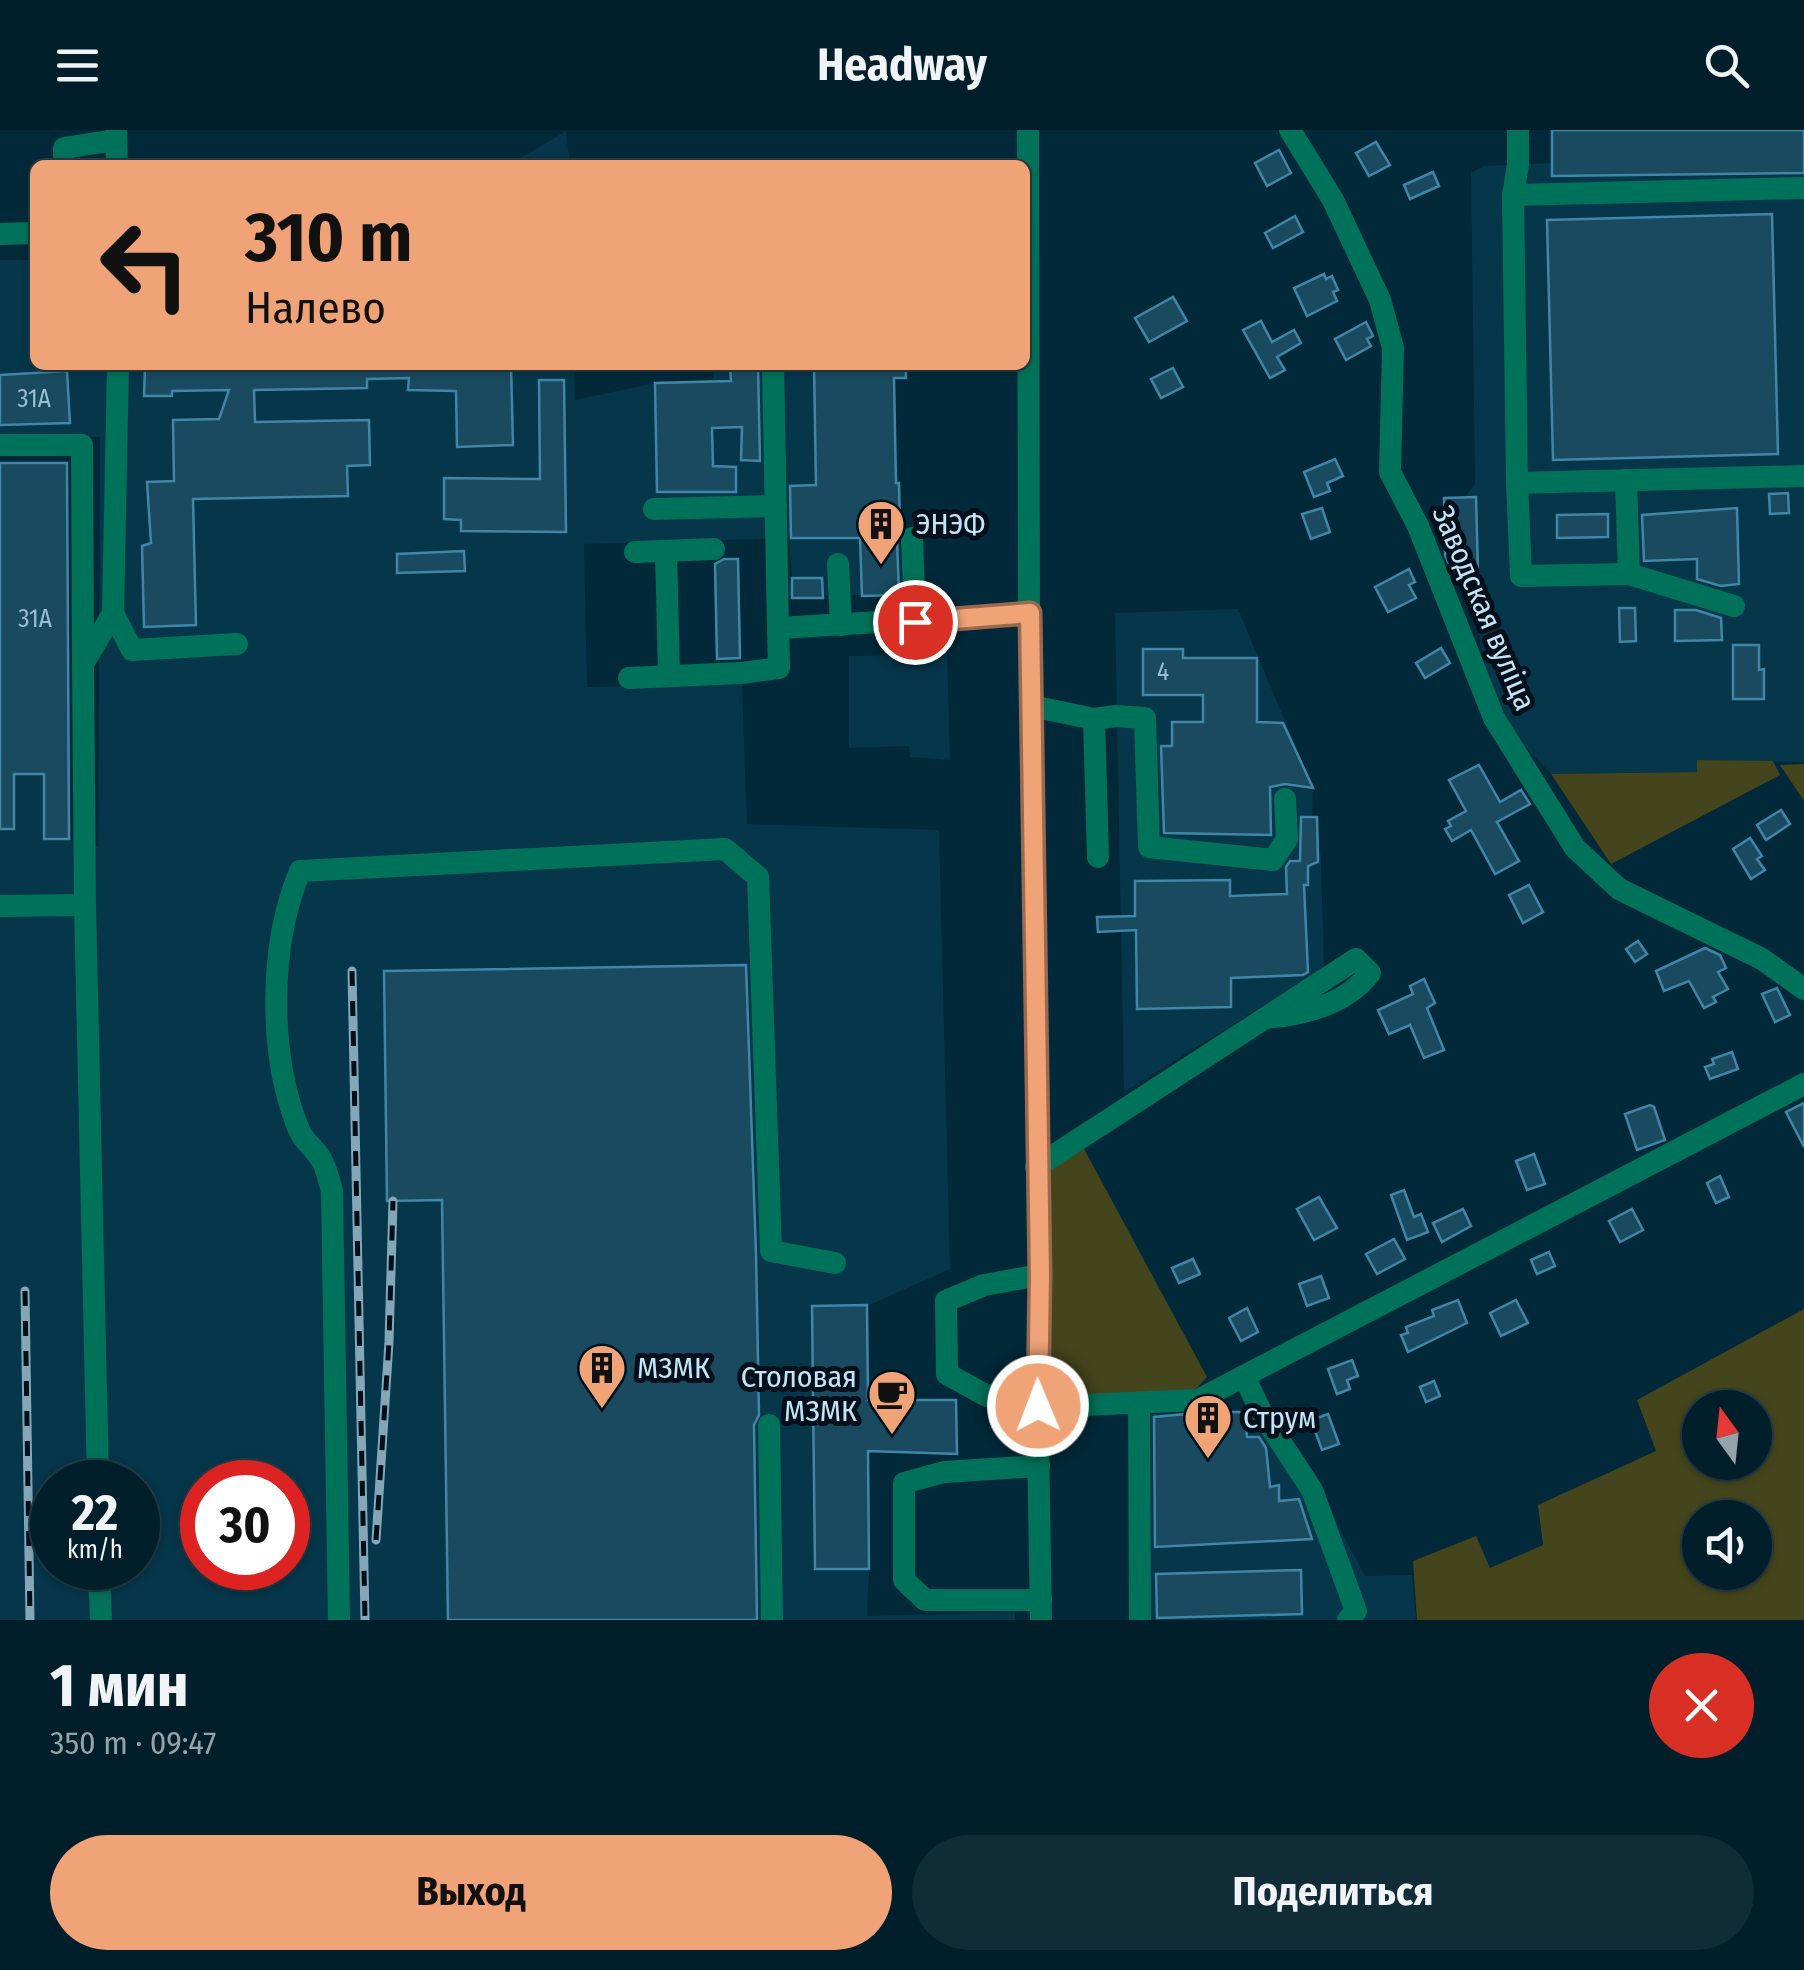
<!DOCTYPE html>
<html lang="ru">
<meta charset="utf-8">
<style>
body{margin:0;font-family:"Fira Sans Condensed",sans-serif;background:#0f2c37;color:#f1f3f6;height:100vh;display:flex;flex-direction:column;font-size:38px;white-space:nowrap}
*{box-sizing:border-box;margin:0}
p{font-size:32px;color:#96a2a9}
.icon{flex:none;width:55px;height:55px;fill:none;stroke:currentColor;stroke-width:2;stroke-linecap:round;stroke-linejoin:round}
.map{position:relative;height:1490px;overflow:hidden}
.side{display:flex;flex-direction:column;background:#011f2b;flex:1}
.side>*{flex:none}
.hud{position:absolute;left:30px;top:30px;width:1000px;height:210px;border-radius:15px;box-shadow:0 2px 8px #0004,0 0 0 2px #233d47;background:#efa377;color:#111;overflow:hidden}
.needle{width:65px;rotate:345deg}
.fabs{position:absolute;left:1682px;top:1260px;display:grid;gap:20px}
.fabs a{display:grid;place-items:center;width:90px;height:90px;border-radius:50%;background:#011f2b;box-shadow:0 2px 8px #0004,0 0 0 2px #233d47;font-size:50px}
.speed{position:absolute;left:30px;top:1330px;display:flex;gap:20px;font-size:50px;font-weight:700;text-align:center}
.speed>*{display:grid;place-content:center;width:130px;height:130px;border-radius:50%;background:#011f2b;box-shadow:0 2px 8px #0004,0 0 0 2px #233d47;line-height:1}
.speed small{font-size:25px;font-weight:400}
.speed .limit{border:15px solid #d22;background:#fff;color:#111}
.pin{position:absolute;display:grid;place-items:center;width:85px;height:85px;color:#fff;margin:-42px;border:5px solid #fff;border-radius:50%;box-shadow:0 2px 10px #0007}
.me{position:absolute;width:110px;margin:-55px;rotate:359deg;stroke-linejoin:round;filter:drop-shadow(0 0 8px #0008)}
.turn{display:flex;align-items:center;gap:35px;height:210px;padding:0 50px;font-size:45px}
.turn .icon{width:130px;height:130px;stroke-width:2.5}
.turn b{display:block;font-size:70px;line-height:85px}
.round{display:grid;place-items:center;flex:none;width:105px;height:105px;border-radius:52px;background:#0f2c37}
.summary{display:flex;align-items:center;justify-content:space-between;height:170px;padding:0 50px}
h1{font-size:60px;font-weight:700;line-height:75px}
.primary-button{display:flex;gap:20px;margin-top:auto;padding:20px 50px}
.primary-button a{flex:1;height:115px;border-radius:60px;background:#efa377;color:#111;font-size:40px;font-weight:700;line-height:115px;text-align:center}
.primary-button a+a{background:#0f2c37;color:#f1f3f6}
header{display:flex;justify-content:space-between;align-items:center;height:130px;padding:0 50px;background:#011f2b;font-size:45px;font-weight:700}
.map>svg:first-child{display:block}
.built{fill:#063649;fill-rule:evenodd}
.green{fill:#44451c;fill-rule:evenodd}
.building{fill:#1a4a5f;stroke:#3f86a7;stroke-width:2.5}
.lines{fill:none;stroke-linecap:round;stroke-linejoin:round}
.minor{stroke:#007259;stroke-width:22}
.rail-casing{stroke:#83a7b8;stroke-width:9}
.rail{stroke:#00101a;stroke-width:5;stroke-dasharray:15;stroke-linecap:butt}
.route-casing{stroke:#9b6a4d;stroke-width:25}
.route{stroke:#efa377;stroke-width:18}
.labels{text-anchor:middle;dominant-baseline:central;stroke-width:10;stroke-linejoin:round;paint-order:stroke}
.number-label{font-size:25px;fill:#99bed1}
.poi-label{font-size:30px;fill:#c3e5f7;stroke:#00101a;text-anchor:start}
.street-label{font-size:30px;fill:#c3e5f7;stroke:#00101a}
</style>
<header><svg class="icon" aria-label="menu" viewBox="0 0 24 24"><path d="M4 6h16M4 12h16M4 18h16"/></svg>Headway<svg class="icon" aria-label="search" viewBox="0 0 24 24"><circle cx="10" cy="10" r="6"/><path d="M15 15l6 6"/></svg></header>
<div class="map">
<svg width="1804" height="1490" viewBox="0 0 1804 1490">
<rect width="100%" height="100%" fill="#012939"/>
<g class="built">
<polygon points="1552,0 1804,0 1804,632 1698,630 1697,642 1551,644 1513,604 1486,539 1466,443 1446,443 1444,368 1465,367 1475,354 1471,43 1483,36 1552,33"/>
<polygon points="566,1 570,35 509,35"/>
<path d="M0,130H35V235H574L575,270L655,253L711,252L717,235H906V248L894,249L902,465L786,466L792,448L789,408L584,414L587,557L742,554L747,694L939,700L950,1139L867,1176L869,1439L867,1486L1015,1482V1490H0V335L68,333L71,709L98,717L100,307L0,305ZM52,1352H138V1438H52ZM202,1352H288V1438H202Z"/>
<polygon points="1238,479 1313,658 1312,686 1317,687 1321,731 1324,838 1124,962 1115,483"/>
<polygon points="928,515 947,518 950,630 910,627 909,616 849,618 849,526 923,525"/>
<polygon points="1277,1281 1365,1446 1412,1445 1416,1490 1150,1490 1147,1284"/>
</g>
<g class="green">
<polygon points="1697,630 1773,631 1780,645 1611,734 1551,644 1697,642"/>
<polygon points="1804,634 1804,671 1780,635"/>
<polygon points="1083,1017 1207,1247 1194,1261 1063,1267 1050,1240 1047,1040"/>
<path d="M1804,1179V1490H1417L1413,1431L1476,1406L1490,1438L1543,1415L1538,1375L1656,1321L1637,1270ZM1700,1278H1755V1332H1700ZM1700,1388H1755V1442H1700Z"/>
</g>
<g class="building">
<polygon points="1552,0 1804,0 1804,43 1552,46"/>
<polygon points="1376,12 1390,35 1369,46 1356,23"/>
<polygon points="1279,20 1291,43 1267,56 1255,33"/>
<polygon points="1433,42 1439,56 1410,69 1404,55"/>
<polygon points="1772,84 1778,324 1553,330 1547,90"/>
<polygon points="1295,86 1303,102 1273,118 1265,103"/>
<polygon points="1324,144 1326,149 1332,146 1338,160 1333,162 1337,171 1307,186 1294,158"/>
<polygon points="1173,167 1187,191 1149,212 1135,188"/>
<polygon points="1261,191 1272,212 1294,200 1301,213 1277,227 1285,240 1270,248 1243,200"/>
<polygon points="1366,192 1373,206 1367,209 1371,216 1346,230 1335,209"/>
<polygon points="145,235 511,235 513,315 457,317 456,261 408,260 409,248 367,249 367,258 254,260 255,292 369,290 370,335 347,336 348,366 193,369 196,495 144,497 142,416 151,413 147,352 174,351 173,290 219,289 229,260 172,261 172,266 144,266"/>
<polygon points="730,235 758,235 760,331 741,330 742,297 712,298 713,336 736,337 736,362 657,362 655,253 731,251"/>
<polygon points="814,235 906,235 906,248 894,248 896,353 899,353 900,399 897,409 899,465 862,466 860,408 791,408 790,356 816,355"/>
<polygon points="1173,238 1183,257 1161,268 1151,249"/>
<polygon points="67,241 70,293 0,295 0,245"/>
<polygon points="539,250 564,250 566,402 461,401 461,390 444,389 444,348 540,349"/>
<polygon points="1335,329 1343,346 1327,353 1330,361 1314,367 1304,342"/>
<polygon points="0,333 67,333 69,709 44,709 44,644 14,644 14,699 0,699"/>
<polygon points="1788,363 1789,383 1770,384 1769,364"/>
<polygon points="1476,367 1478,442 1453,443 1445,425 1444,368"/>
<polygon points="1322,378 1330,402 1311,409 1302,384"/>
<polygon points="1737,378 1739,454 1721,456 1697,449 1697,429 1644,431 1642,385"/>
<polygon points="1608,384 1608,407 1557,408 1557,385"/>
<polygon points="464,421 465,441 397,443 397,424"/>
<polygon points="724,429 738,429 740,528 717,529 715,434"/>
<polygon points="1409,439 1415,452 1409,455 1416,468 1388,482 1375,457"/>
<polygon points="792,448 822,448 823,468 792,468"/>
<polygon points="1619,478 1635,478 1636,511 1620,512"/>
<polygon points="1675,480 1696,480 1721,488 1722,510 1675,511"/>
<polygon points="1733,515 1759,515 1759,540 1764,539 1764,569 1733,569"/>
<polygon points="1441,518 1450,533 1425,548 1416,533"/>
<polygon points="1143,519 1183,519 1183,528 1257,528 1257,592 1283,593 1313,658 1285,654 1270,657 1271,705 1164,703 1161,616 1172,616 1172,592 1203,592 1203,565 1143,565"/>
<polygon points="1479,635 1500,672 1521,660 1530,674 1497,692 1519,731 1495,744 1471,700 1452,711 1445,699 1451,696 1448,691 1466,681 1449,650"/>
<polygon points="1781,680 1790,694 1766,710 1757,695"/>
<polygon points="1301,687 1317,687 1318,732 1308,736 1308,755 1304,755 1308,842 1303,845 1231,848 1231,877 1137,879 1136,800 1098,802 1097,787 1135,786 1135,751 1230,750 1230,766 1287,764 1286,737 1290,731 1300,731"/>
<polygon points="1750,708 1762,726 1757,729 1765,740 1751,749 1733,719"/>
<polygon points="1529,755 1543,782 1523,793 1509,765"/>
<polygon points="1638,811 1647,824 1635,832 1626,819"/>
<polygon points="1705,818 1720,825 1726,838 1718,842 1728,859 1713,867 1716,872 1704,878 1689,851 1664,861 1656,841"/>
<polygon points="746,835 756,1123 759,1285 754,1295 757,1490 448,1490 442,1070 387,1071 384,841"/>
<polygon points="1424,849 1435,873 1427,878 1444,920 1424,928 1410,895 1389,904 1378,880 1413,864 1410,856"/>
<polygon points="1777,858 1790,885 1775,892 1762,864"/>
<polygon points="1732,922 1738,939 1710,949 1705,937 1714,934 1712,929"/>
<polygon points="1804,973 1804,1017 1786,982"/>
<polygon points="1650,975 1654,977 1665,1010 1637,1020 1625,984"/>
<polygon points="1534,1024 1545,1054 1527,1060 1516,1031"/>
<polygon points="1720,1046 1729,1067 1716,1073 1707,1053"/>
<polygon points="1404,1060 1414,1087 1421,1084 1428,1102 1407,1110 1391,1065"/>
<polygon points="1319,1067 1337,1098 1314,1110 1297,1079"/>
<polygon points="1463,1079 1471,1096 1442,1112 1433,1093"/>
<polygon points="1632,1079 1643,1100 1620,1112 1609,1091"/>
<polygon points="1394,1109 1405,1129 1377,1144 1366,1124"/>
<polygon points="1549,1122 1555,1136 1537,1144 1531,1130"/>
<polygon points="1193,1129 1200,1144 1179,1153 1172,1138"/>
<polygon points="1321,1146 1329,1168 1307,1176 1299,1154"/>
<polygon points="1458,1170 1467,1193 1408,1222 1401,1205 1408,1203 1406,1197 1434,1186 1432,1180"/>
<polygon points="1516,1170 1528,1193 1501,1206 1490,1183"/>
<polygon points="867,1175 868,1270 956,1270 957,1324 868,1321 869,1439 815,1439 812,1176"/>
<polygon points="1247,1178 1258,1202 1241,1211 1229,1188"/>
<polygon points="1352,1230 1358,1246 1347,1250 1350,1259 1337,1264 1328,1239"/>
<polygon points="1434,1251 1440,1266 1426,1272 1420,1257"/>
<polygon points="1207,1282 1244,1282 1247,1307 1259,1307 1266,1318 1270,1357 1279,1355 1279,1371 1299,1369 1312,1409 1155,1417 1154,1287"/>
<polygon points="1328,1284 1339,1314 1322,1320 1311,1290"/>
<polygon points="1301,1440 1302,1484 1157,1488 1156,1444"/>
</g>
<g class="lines">
<g class="minor">
<polyline points="116,0 117,35"/>
<polyline points="1028,0 1029,483 1040,1145 1037,1256 1041,1490"/>
<polyline points="1290,0 1333,70 1380,170 1393,218 1390,342 1418,396 1494,588 1575,718 1619,759 1762,829 1804,859"/>
<polyline points="1518,0 1518,35 1513,65 1517,353 1804,346"/>
<polyline points="64,35 64,18 116,10"/>
<polyline points="1513,65 1804,58"/>
<polyline points="0,104 35,103"/>
<polyline points="118,235 113,483 132,520 237,514"/>
<polyline points="773,235 778,498"/>
<polyline points="0,315 82,315 83,531"/>
<polyline points="1517,353 1521,446 1629,444 1626,350"/>
<polyline points="654,379 776,376"/>
<polyline points="912,408 915,493"/>
<polyline points="666,421 669,545"/>
<polyline points="635,422 714,419"/>
<polyline points="838,434 841,495"/>
<polyline points="1629,444 1734,476"/>
<polyline points="629,548 741,543 779,538 778,498 1029,483"/>
<polyline points="1032,576 1094,589 1098,727"/>
<polyline points="1094,589 1116,586 1145,588 1149,717 1273,730 1287,709 1285,669"/>
<polyline points="85,775 98,1352"/>
<polyline points="0,776 85,775 83,534 113,483"/>
<path d="M1036,1037L1356,829L1370,843C1346,875 1303,885 1265,888"/>
<polyline points="1244,1246 1261,1282 1312,1360 1356,1481 1348,1490"/>
<polyline points="1037,1256 987,1266 947,1244 946,1171 984,1155 1040,1145"/>
<polyline points="1139,1273 1140,1490"/>
<polyline points="1038,1277 1198,1270 1804,954"/>
<polyline points="769,1295 772,1490"/>
<polyline points="1039,1336 944,1342 904,1353 904,1450 925,1470 1041,1470"/>
<polyline points="99,1438 101,1490"/>
<path d="M339,1490L332,1061C329,1051 327,1040 322,1031C317,1020 304,1012 299,1000C268,925 269,815 300,741L725,719L758,747L771,1121L835,1133"/>
</g>
<g class="rail-casing">
<g id="rail">
<polyline points="352,841 365,1490"/>
<polyline points="25,1161 30,1490"/>
<polyline points="376,1410 389,1212 393,1071"/>
</g>
</g>
<use href="#rail" class="rail"/>
</g>
<g class="lines">
<g class="route-casing">
<polyline id="route" points="915,492 1030,483 1040,1145 1038,1276"/>
</g>
<use href="#route" class="route"/>
</g>
<defs>
<g id="building-pin" transform="scale(2.5)"><path d="M0 17L-7.5 6A9.5 9.5 0 1 1 7.5 6Z" fill="#efa377" stroke="#00101a"/><path d="M-4-6H4V6H1V3H-1V6H-4ZM-2.5-4.3h1.7v1.8h-1.7ZM.8-4.3h1.7v1.8H.8ZM-2.5-1h1.7V.8h-1.7ZM.8-1h1.7V.8H.8Z" fill="#111"/></g>
<g id="cafe-pin" transform="scale(2.5)"><path d="M0 17L-7.5 6A9.5 9.5 0 1 1 7.5 6Z" fill="#efa377" stroke="#00101a"/><path d="M-5.5-4.5H6V0H3Q3 3.5 0 3.5H-2.5Q-5.5 3.5-5.5 0ZM3-3.2v2h1.7v-2ZM-6 4.5H4V6H-6Z" fill="#111"/></g>
</defs>
<g fill-rule="evenodd">
<use href="#building-pin" x="881" y="394"/>
<use href="#building-pin" x="602" y="1238"/>
<use href="#cafe-pin" x="892" y="1264"/>
<use href="#building-pin" x="1208" y="1288"/>
</g>
<g class="labels">
<g class="number-label">
<text x="34" y="269">31А</text>
<text x="35" y="489">31А</text>
<text x="1163" y="542">4</text>
</g>
<g class="poi-label">
<text x="916" y="394">ЭНЭФ</text>
<text x="637" y="1238">МЗМК</text>
<text x="857" y="1247" text-anchor="end">Столовая<tspan x="857" dy="34">МЗМК</tspan></text>
<text x="1243" y="1288">Струм</text>
</g>
<g class="street-label">
<text transform="translate(1484 478) rotate(67)">Заводская вуліца</text>
</g>
</g>
</svg>
<div class="fabs">
<a><svg class="needle" viewBox="-14 -14 28 28"><path d="M0-13l5 13h-10z" fill="#e53935"/><path d="M0 13l5-13h-10z" fill="#96a2a9"/></svg></a>
<a><svg class="icon" aria-label="sound" viewBox="0 0 24 24"><path d="M4 9h4l5-4v14l-5-4H4zM17 9q2 3 0 6"/></svg></a>
</div>
<div class="speed"><div>22<small>km/h</small></div><div class="limit">30</div></div>
<div class="pin" style="left:915px;top:492px;background:#d93025"><svg class="icon" aria-label="arrive" viewBox="0 0 24 24"><path d="M6 21V4h12l-3 4 3 4H6"/></svg></div>
<svg class="me" style="left:1038px;top:1276px" viewBox="-20 -20 40 40"><circle r="17" fill="#efa377" stroke="#fff" stroke-width="3"/><path d="M0-11L8 9 0 5-8 9z" fill="#fff"/></svg>
<div class="hud">
<div class="turn"><svg class="icon" aria-label="left" viewBox="0 0 24 24"><path d="M17 20v-9H6M10 6l-5 5 5 5"/></svg><div><b>310 m</b>Налево</div></div>
</div>
</div>
<section class="side">
<div class="summary"><div><h1>1 мин</h1><p>350 m · 09:47</p></div><a class="round" style="background:#d93025;color:#fff"><svg class="icon" aria-label="close" viewBox="0 0 24 24"><path d="M6 6l12 12M18 6L6 18"/></svg></a></div>
<div class="primary-button"><a>Выход</a><a>Поделиться</a></div>
</section>
